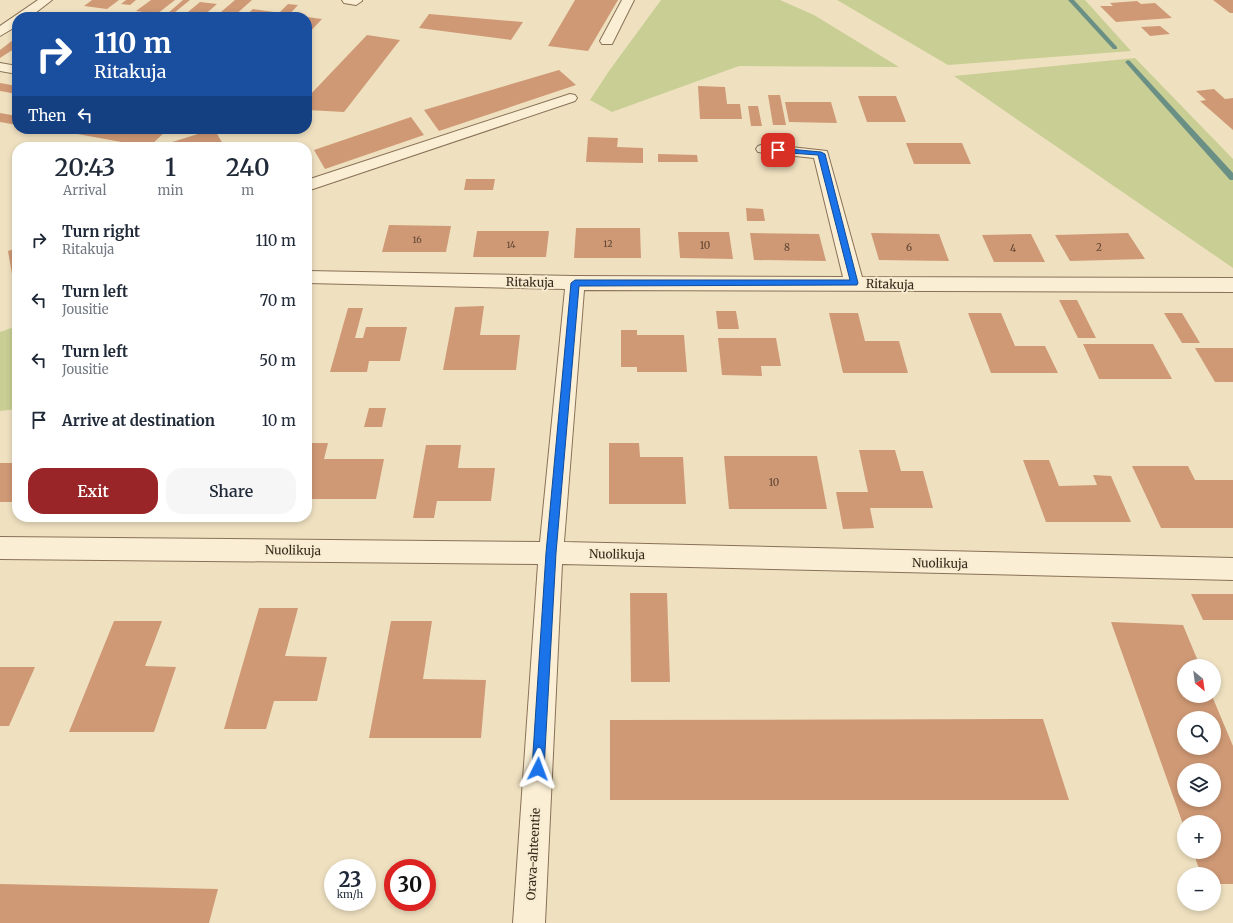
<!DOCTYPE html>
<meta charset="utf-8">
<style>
body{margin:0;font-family:Merriweather,serif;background:#f6f6f7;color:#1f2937;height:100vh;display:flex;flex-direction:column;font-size:15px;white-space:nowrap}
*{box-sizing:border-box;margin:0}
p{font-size:13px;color:#747a83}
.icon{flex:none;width:22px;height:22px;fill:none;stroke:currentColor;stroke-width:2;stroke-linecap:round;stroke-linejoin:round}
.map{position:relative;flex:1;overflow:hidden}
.sheet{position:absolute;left:12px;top:142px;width:300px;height:380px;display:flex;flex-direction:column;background:#fff;border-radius:16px;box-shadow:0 2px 6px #0003}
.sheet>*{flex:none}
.banner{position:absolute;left:12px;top:12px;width:300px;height:122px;border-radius:16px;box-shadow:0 2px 6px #0003;background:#1a4fa0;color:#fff;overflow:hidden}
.needle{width:26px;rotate:151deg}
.fabs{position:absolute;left:1177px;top:659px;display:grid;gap:8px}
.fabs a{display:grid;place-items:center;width:44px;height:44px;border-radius:50%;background:#fff;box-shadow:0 2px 6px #0003;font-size:20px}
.speed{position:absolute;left:324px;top:859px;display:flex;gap:8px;font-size:20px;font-weight:700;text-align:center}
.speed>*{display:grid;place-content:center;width:52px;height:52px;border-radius:50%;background:#fff;box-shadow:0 2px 6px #0003;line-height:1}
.speed small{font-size:10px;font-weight:400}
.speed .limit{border:6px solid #d22;background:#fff;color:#111}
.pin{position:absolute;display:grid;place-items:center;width:34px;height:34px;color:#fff;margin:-17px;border-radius:8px;box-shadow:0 2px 6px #0006}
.me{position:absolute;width:44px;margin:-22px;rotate:3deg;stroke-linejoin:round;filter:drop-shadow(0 0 3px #0008)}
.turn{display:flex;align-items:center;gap:14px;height:84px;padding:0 16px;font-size:18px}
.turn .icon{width:52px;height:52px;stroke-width:2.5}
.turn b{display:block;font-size:28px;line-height:34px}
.then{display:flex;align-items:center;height:38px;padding:0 16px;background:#0003;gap:8px;font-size:15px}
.eta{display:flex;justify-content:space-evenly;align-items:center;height:68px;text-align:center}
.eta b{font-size:24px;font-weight:600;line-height:28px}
.action{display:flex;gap:8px;margin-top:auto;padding:8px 16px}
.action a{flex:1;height:46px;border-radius:16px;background:#9a2528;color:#fff;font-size:16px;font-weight:600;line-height:46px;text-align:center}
.action a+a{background:#f6f6f7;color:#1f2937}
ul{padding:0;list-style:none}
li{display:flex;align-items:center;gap:12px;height:60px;padding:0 16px}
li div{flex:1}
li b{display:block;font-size:15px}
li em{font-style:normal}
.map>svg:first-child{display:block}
.green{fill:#c8ce94}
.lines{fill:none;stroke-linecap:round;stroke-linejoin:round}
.stream{fill:#6a9086;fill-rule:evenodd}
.building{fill:#cf9975;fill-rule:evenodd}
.minor-casing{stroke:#897157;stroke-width:2}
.minor{fill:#faeed4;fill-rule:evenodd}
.route{fill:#1a73e8;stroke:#114b97}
.labels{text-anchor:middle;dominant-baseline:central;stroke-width:4;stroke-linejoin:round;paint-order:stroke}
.far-number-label{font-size:9px;fill:#5e4532}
.number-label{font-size:10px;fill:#5e4532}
.street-label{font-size:12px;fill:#38291c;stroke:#f7ebd0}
</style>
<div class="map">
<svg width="1233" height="923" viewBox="0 0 1233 923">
<rect width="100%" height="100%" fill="#efe1c0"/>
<g class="green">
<polygon points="661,0 780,0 814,15 899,67 739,66 612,112 590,100 609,71"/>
<polygon points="837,0 1085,0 1131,51 948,65"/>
<polygon points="1135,58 1233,159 1233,268 954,76"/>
<polygon points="17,326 17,409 0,411 0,332"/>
</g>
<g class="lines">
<g class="stream">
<polygon points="1068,0 1074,0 1117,47 1117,49 1113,49"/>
<polygon points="1128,60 1130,61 1233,173 1233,180 1230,180 1126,63 1125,62"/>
</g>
</g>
<g class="building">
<polygon points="92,0 119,0 107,9 84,6"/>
<polygon points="126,0 136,0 130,5 121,4"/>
<polygon points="151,0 175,0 157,14 136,11"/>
<polygon points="183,0 190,0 174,13 168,13"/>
<polygon points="235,0 252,0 233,17 215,17"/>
<polygon points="575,0 618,0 588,51 548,46"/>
<polygon points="1213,0 1233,0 1233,13 1230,13"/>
<polygon points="1137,1 1141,4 1155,3 1172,18 1116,22 1100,6 1113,6 1110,3"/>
<polygon points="200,2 217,4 202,17 182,17"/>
<polygon points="288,4 298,5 287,17 275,17"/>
<polygon points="253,9 274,12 268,17 244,17"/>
<polygon points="429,14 523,22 511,40 419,28"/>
<polygon points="307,17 322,19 307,35"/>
<polygon points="1160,26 1170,34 1150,36 1141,27"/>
<polygon points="367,35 400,40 344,112 307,110 307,98"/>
<polygon points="17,37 17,47 0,58 0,50"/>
<polygon points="559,70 576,85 439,131 424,110"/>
<polygon points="0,83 17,86 17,94 0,91"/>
<polygon points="698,86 725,87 727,104 740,104 742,119 700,119"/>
<polygon points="1214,89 1225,99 1233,98 1233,130 1200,101 1206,100 1196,91"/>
<polygon points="768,95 780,95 786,125 773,125"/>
<polygon points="858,96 896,96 906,122 867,122"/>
<polygon points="785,102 831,102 837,123 789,122"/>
<polygon points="748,106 758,106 762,126 751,126"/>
<polygon points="0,113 17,116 17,125 0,122"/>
<polygon points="411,117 424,135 325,169 314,150"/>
<polygon points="50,129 168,129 149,147"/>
<polygon points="214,129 225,147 171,147 169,143"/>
<polygon points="588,137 618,138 617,147 643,148 643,163 586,162"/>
<polygon points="906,143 962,143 971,164 914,164"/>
<polygon points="658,154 697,155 698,162 658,162"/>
<polygon points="466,179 495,179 493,190 464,190"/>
<polygon points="746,208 763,209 765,221 747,221"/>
<polygon points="389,225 451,226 446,252 382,252"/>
<polygon points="576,228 640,228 641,258 574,258"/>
<polygon points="477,231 549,231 546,257 473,257"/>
<polygon points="678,232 729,232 733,259 680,258"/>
<polygon points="750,233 819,234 826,261 754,260"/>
<polygon points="871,233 939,234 949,261 879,260"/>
<polygon points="1128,233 1145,259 1070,261 1055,235"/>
<polygon points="1031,234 1045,262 994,262 982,235"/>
<polygon points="17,248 17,279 13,280 8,251"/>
<polygon points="1059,300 1077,300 1096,338 1078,338"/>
<polygon points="484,306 480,335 520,335 516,370 443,370 455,307"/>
<polygon points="348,308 363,308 355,338 363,338 366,327 407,327 400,361 369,361 367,372 330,372"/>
<polygon points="716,311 736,311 739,329 718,329"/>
<polygon points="829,313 858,313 865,341 899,341 908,373 843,373"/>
<polygon points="968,313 1001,313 1015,346 1045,346 1058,373 991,373"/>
<polygon points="1164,313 1182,313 1200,343 1182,343"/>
<polygon points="307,324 312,324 307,340"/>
<polygon points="621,330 637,330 637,335 684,335 687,372 637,372 637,367 621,367"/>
<polygon points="718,338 776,338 781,366 761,366 762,376 722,375"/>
<polygon points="1083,344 1153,344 1172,379 1099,379"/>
<polygon points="1195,348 1233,348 1233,382 1215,382"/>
<polygon points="369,408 386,408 382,427 364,427"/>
<polygon points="310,443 328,443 324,459 384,459 376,499 307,499 307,453"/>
<polygon points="609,443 639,443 640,457 683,457 686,504 609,504"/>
<polygon points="426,445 461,445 458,468 495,468 491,501 437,501 434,518 413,518"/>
<polygon points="859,450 895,450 901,471 923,471 933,508 870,508 874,528 843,529 836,492 868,492"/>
<polygon points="724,456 817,456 827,509 729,509"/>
<polygon points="1023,460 1049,460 1059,486 1097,485 1093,475 1111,476 1131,522 1046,522"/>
<rect x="0" y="463" width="17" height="39"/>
<polygon points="1132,466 1188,466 1195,480 1233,480 1233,528 1161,528"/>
<polygon points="630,593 667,593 670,682 631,682"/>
<polygon points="1191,594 1233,594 1233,620 1203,620"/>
<polygon points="259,608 298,608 285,656 327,657 317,701 274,701 266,729 224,729"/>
<polygon points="114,621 162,621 145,666 176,667 154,732 69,732"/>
<polygon points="391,621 432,621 423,679 486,680 481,738 369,738"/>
<path d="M1111,622L1183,625L1200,666H1184V696H1212L1233,746V884H1214V874H1201L1193,852H1214V822H1184V827ZM1184,718H1214V748H1184ZM1184,770H1214V800H1184Z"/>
<polygon points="0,667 35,667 9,726 0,726"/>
<polygon points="1043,719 1069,800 610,800 610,720"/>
<polygon points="0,884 218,889 209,923 0,923"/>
</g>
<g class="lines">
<g class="minor-casing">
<g id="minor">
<polygon points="38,0 52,0 30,17 17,17 17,26 0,36 0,26"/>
<polygon points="342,0 362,0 362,1 356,5 344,3"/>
<polygon points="622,0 634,0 612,44 602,44 600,41"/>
<polygon points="0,63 17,66 17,74 0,71"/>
<polygon points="570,94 575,95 577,98 575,101 307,191 307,180"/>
<polygon points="764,144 827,151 862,277 1233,278 1233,292 584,290 564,542 1233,558 1233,580 562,564 545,923 513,923 538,564 0,559 0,537 540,542 565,289 307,283 307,271 575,276 843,277 814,158 758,152 756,149 758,146"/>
</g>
</g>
<use href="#minor" class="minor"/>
</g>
<polygon class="route" points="778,148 821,152 825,154 858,283 857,285 579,286 556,553 544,769 542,773 538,775 534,773 532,769 546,553 571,283 575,280 850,280 818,155 776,152 776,149"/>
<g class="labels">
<g class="far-number-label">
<text x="417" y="239">16</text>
<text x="608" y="243">12</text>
<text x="511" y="244">14</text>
</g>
<g class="number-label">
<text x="705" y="245">10</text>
<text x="787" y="247">8</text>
<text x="909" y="247">6</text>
<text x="1099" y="247">2</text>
<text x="1013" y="248">4</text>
<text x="774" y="482">10</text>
</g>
<g class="street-label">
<text transform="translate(530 282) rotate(1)">Ritakuja</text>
<text transform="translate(890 284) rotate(2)">Ritakuja</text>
<text transform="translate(293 550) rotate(1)">Nuolikuja</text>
<text transform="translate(617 554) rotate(1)">Nuolikuja</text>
<text transform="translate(940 563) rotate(1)">Nuolikuja</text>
<text transform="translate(533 854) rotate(-87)">Orava-ahteentie</text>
</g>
</g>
</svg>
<div class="fabs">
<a><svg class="needle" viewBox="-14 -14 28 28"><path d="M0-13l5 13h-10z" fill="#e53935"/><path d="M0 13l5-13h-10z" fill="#747a83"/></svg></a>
<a><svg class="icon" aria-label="search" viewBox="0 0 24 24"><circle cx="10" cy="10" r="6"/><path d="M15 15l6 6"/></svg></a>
<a><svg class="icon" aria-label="layers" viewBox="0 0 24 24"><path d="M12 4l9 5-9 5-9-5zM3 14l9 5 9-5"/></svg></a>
<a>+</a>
<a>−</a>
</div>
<div class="speed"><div>23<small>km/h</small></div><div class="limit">30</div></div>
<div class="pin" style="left:778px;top:150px;background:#d93025"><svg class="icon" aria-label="arrive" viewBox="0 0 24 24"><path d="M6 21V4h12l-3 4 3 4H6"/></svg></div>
<svg class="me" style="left:538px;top:769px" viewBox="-20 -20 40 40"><path d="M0-17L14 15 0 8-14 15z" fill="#1a73e8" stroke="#fff" stroke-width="4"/></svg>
<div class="banner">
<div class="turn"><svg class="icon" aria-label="right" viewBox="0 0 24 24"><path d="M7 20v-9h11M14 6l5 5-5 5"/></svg><div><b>110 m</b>Ritakuja</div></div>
<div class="then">Then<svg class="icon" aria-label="left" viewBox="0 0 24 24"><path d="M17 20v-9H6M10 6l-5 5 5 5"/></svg></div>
</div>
<section class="sheet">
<div class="eta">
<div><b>20:43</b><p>Arrival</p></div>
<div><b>1</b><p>min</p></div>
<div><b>240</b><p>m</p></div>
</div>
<ul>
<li><svg class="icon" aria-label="right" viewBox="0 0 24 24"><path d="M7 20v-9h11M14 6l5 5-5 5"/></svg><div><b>Turn right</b><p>Ritakuja</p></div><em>110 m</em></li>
<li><svg class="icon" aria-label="left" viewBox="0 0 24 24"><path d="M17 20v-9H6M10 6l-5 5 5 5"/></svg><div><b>Turn left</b><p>Jousitie</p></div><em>70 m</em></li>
<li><svg class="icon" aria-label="left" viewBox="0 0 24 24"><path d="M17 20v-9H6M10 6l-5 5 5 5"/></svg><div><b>Turn left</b><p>Jousitie</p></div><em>50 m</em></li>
<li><svg class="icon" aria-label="arrive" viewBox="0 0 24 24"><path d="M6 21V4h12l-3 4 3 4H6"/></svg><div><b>Arrive at destination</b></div><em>10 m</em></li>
</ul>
<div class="action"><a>Exit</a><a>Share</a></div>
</section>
</div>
